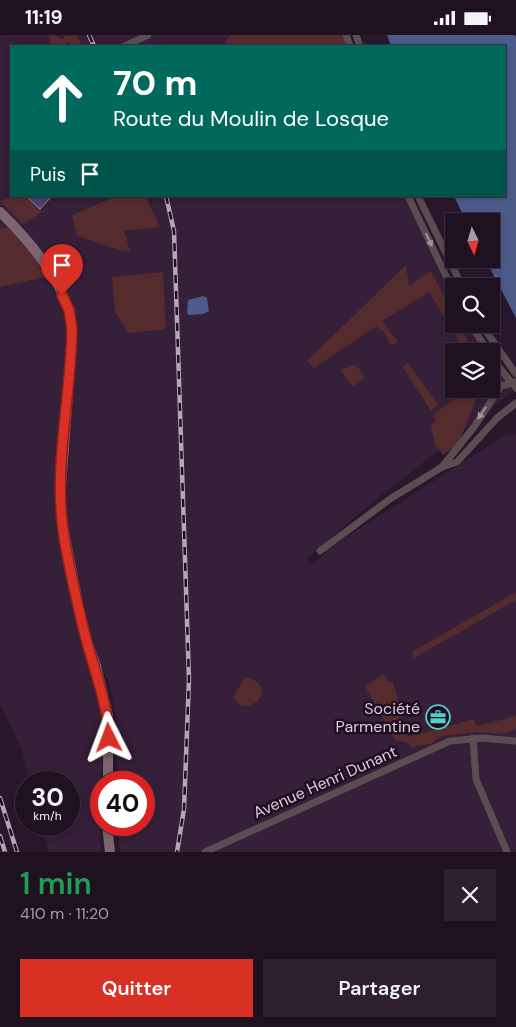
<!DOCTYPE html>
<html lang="fr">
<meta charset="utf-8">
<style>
body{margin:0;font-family:"DM Sans",sans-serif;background:#2d1f2e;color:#f1f3f6;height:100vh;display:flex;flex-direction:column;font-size:19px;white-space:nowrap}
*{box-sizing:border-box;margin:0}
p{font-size:16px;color:#a29da5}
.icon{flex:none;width:28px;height:28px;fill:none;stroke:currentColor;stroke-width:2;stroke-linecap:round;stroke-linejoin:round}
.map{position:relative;height:817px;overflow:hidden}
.drawer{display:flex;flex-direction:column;background:#201121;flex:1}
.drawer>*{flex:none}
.hud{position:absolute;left:10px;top:10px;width:496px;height:152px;border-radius:0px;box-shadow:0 2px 8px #0003,0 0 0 1px #3d313f;background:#00695c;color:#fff;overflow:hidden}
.needle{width:32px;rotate:175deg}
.tools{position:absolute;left:445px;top:178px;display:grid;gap:10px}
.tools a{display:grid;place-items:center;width:55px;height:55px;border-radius:0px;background:#201121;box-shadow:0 2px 8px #0003,0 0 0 1px #3d313f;font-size:25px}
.speed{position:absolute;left:15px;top:736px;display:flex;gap:10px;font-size:25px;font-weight:700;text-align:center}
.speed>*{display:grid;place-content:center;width:65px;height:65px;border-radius:50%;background:#201121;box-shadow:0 2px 8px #0003,0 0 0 1px #3d313f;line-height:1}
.speed small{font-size:12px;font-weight:400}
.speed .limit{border:8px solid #d22;background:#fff;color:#111}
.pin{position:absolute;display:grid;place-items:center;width:42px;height:42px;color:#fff;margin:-51px -21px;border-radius:50% 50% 50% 0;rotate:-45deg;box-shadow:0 0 5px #0007}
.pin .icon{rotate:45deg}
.me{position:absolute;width:55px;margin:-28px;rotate:357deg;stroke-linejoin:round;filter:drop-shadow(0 0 4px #0008)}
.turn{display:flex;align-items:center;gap:18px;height:105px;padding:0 20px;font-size:22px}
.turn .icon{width:65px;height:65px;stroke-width:2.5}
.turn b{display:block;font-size:35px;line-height:42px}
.then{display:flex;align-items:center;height:48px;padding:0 20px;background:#0003;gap:10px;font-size:19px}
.round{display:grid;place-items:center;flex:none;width:52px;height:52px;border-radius:0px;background:#2d1f2e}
.overview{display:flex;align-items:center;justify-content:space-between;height:85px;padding:0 20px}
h1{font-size:30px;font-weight:600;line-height:38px;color:#1e9e55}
.button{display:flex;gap:10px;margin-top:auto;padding:10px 20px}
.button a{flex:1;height:58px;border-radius:0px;background:#d93025;color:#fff;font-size:20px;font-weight:600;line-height:58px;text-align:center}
.button a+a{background:#2d1f2e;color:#f1f3f6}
.status{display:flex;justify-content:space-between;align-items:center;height:35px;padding:0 25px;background:#201121;direction:ltr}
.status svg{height:14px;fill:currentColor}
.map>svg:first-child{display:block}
.built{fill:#361f38}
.green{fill:#552c2d}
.water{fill:#4d5b8b}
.building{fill:#4f4070;stroke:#938aab}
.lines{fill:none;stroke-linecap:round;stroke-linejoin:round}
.street{stroke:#5c4d53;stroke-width:7}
.secondary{stroke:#7e6670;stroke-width:10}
.rail-casing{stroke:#b4a6b6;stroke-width:4.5}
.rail{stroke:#210d22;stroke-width:2.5;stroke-dasharray:8;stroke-linecap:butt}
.oneway{fill:#a2949e}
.route-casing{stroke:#8d1f18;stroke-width:12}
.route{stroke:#d93025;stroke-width:9}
.labels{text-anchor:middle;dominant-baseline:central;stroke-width:5;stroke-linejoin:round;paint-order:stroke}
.poi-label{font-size:16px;fill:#dbcedc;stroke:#210d22;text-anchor:end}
.street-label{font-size:16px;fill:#dbcedc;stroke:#210d22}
</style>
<div class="status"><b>11:19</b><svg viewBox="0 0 49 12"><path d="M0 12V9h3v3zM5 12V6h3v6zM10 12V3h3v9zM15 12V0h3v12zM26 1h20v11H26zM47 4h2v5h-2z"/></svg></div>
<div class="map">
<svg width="516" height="817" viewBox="0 0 516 817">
<rect width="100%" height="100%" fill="#2a172c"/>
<g class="built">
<polygon points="0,0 350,0 354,11 11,11 11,161 405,161 454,269 454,289 465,289 485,316 454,316 454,354 491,354 491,325 513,356 367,472 306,524 311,530 343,504 451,435 504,401 516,399 516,817 120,817 118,790 144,790 144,748 118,747 116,686 110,649 101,633 91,600 65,474 78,302 72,273 0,173"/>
<polygon points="0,185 25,207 46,240 67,282 64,356 56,435 57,486 102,682 104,700 99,774 101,817 49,817 41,790 69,790 69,748 29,747 22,716 0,668"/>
</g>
<g class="green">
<polygon points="49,0 55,0 62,4 65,1 76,0 83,11 74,11 67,7 64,11 51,11"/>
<polygon points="230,0 343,0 347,11 226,11 225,8"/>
<polygon points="16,161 24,161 43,176 23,189 0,166"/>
<path d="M117,161H145L160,192L124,196L130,216C121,218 90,204 77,201L72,180Z"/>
<path d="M7,192C23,200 38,225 45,242L0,252V194Z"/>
<polygon points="406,230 409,251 431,236 454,280 454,289 458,289 474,316 465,316 429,257 382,286 398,307 391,310 383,295 380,296 377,291 314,333 307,326"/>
<polygon points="163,237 166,294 129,298 115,277 112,242"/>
<polygon points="408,328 438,370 431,376 403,332"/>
<path d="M351,330L357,331L364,341C363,346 356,351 351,350L341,335Z"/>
<polygon points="470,354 480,354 458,410 443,420 435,409 431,390 436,386 433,379"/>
<polygon points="516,557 516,565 414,623 412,617"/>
<polygon points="384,639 388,647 393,647 408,702 474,684 477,691 516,681 516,693 510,697 502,699 476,697 442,701 431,709 411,712 408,708 395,705 365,651"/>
<path d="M245,642C270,646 266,672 241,671L233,662Z"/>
</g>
<g class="water">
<polygon points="387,0 515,0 516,2 516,283 485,224 491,224 491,186 466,186 454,161 505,161 505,11 391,11"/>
<polygon points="203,261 207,263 209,276 203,279 189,280 187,278 188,265"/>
</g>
<polygon class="building" points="26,161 52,161 40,174"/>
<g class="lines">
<g class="street">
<polyline points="346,0 350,11"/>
<polyline points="356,0 360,11"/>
<polyline points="125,11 148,0"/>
<polyline points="408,161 454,258"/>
<polyline points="418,161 462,251"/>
<polyline points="470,289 488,316"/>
<polyline points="481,289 516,339"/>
<polyline points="491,322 516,353"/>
<polyline points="442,432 474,392 501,351 516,347"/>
<polyline points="320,516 390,464 442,432 457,427 497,383 516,368"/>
<polyline points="473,703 476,744 507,817"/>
<polyline points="205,817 450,706 483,703 516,706"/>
</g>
<g class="secondary">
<path d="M0,177C28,204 56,237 69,275C72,286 72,298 72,309L60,465L64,496L84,598L96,631L108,680V748"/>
<polyline points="107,790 110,817"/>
</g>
<g class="rail-casing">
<g id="rail">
<polyline points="89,0 94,11"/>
<polyline points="166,161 174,196 189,644 184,774 177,817"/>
<polyline points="0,763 17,817"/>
<polyline points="0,801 5,817"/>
</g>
</g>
<use href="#rail" class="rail"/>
</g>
<defs><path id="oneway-solid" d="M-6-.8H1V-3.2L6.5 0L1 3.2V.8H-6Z" transform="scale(1.25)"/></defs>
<g class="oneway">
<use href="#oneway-solid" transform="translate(429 205) rotate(65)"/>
<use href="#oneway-solid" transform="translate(482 378) rotate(123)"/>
</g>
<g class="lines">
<g class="route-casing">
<path id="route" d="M62,260L69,275L72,294C71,360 54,429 63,495C68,529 76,563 84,596C93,633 107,664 109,703"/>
</g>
<use href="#route" class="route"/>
</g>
<defs>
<g id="office-ring" transform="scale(1.25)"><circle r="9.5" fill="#210d22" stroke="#55cec5" stroke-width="1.5"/><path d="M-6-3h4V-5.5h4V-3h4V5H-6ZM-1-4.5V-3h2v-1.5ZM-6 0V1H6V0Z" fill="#55cec5"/></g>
</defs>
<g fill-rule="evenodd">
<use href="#office-ring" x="438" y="682"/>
</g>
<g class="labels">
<g class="poi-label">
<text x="420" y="673">Société<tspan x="420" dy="18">Parmentine</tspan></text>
</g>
<g class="street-label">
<text transform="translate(325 747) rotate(-24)">Avenue Henri Dunant</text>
</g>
</g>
</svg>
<div class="tools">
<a><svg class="needle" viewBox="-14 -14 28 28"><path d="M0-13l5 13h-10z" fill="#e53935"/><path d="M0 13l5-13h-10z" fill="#a29da5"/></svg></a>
<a><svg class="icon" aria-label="search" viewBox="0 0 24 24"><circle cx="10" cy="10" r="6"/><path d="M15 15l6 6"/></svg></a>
<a><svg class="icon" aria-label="layers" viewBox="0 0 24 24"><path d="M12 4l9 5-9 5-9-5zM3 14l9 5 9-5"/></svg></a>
</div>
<div class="speed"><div>30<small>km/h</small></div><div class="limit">40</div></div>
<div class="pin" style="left:62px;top:260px;background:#d93025"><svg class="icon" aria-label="arrive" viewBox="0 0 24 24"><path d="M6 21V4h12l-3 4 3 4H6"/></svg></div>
<svg class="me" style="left:109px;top:703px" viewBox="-20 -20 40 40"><path d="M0-17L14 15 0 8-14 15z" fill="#d93025" stroke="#fff" stroke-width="4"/></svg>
<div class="hud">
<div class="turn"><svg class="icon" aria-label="ahead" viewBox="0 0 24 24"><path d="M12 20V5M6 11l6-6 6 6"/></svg><div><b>70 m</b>Route du Moulin de Losque</div></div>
<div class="then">Puis<svg class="icon" aria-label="arrive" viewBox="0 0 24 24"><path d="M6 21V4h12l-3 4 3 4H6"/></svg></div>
</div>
</div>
<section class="drawer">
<div class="overview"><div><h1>1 min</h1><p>410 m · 11:20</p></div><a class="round"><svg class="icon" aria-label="close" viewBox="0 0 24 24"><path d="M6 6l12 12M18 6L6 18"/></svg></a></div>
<div class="button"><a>Quitter</a><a>Partager</a></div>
</section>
